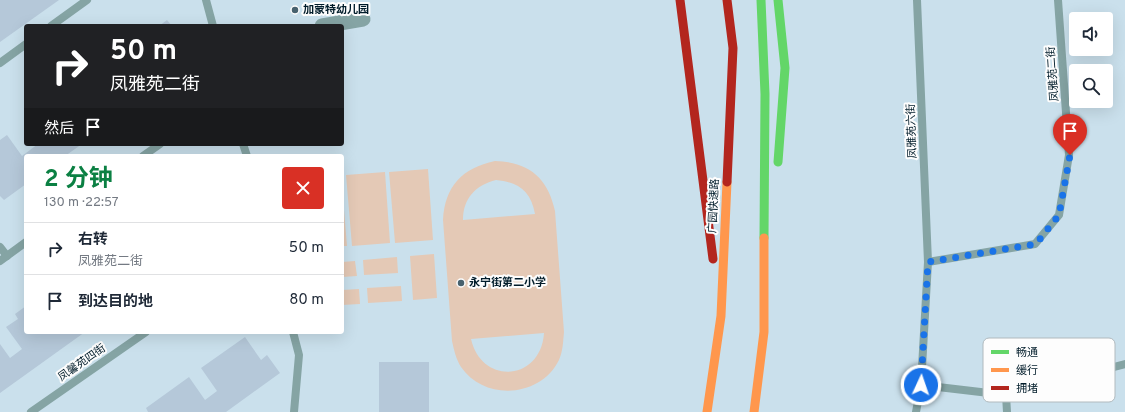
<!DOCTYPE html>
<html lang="zh">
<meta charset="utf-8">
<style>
body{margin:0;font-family:Overpass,"Noto Sans SC",sans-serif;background:#f2f2f3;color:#1f2937;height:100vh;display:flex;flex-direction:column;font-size:15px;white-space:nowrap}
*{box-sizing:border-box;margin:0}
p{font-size:13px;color:#747a83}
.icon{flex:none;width:22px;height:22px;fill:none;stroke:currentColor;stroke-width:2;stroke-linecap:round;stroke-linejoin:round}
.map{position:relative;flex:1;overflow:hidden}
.panel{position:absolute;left:24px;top:154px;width:320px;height:180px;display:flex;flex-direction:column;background:#fff;border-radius:4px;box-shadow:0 4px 16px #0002}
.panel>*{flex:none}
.hud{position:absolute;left:24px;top:24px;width:320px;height:122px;border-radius:4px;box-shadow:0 4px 16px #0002;background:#202124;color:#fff;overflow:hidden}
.tools{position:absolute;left:1069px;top:12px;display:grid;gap:8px}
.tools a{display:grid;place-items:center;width:44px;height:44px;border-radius:4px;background:#fff;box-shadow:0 4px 16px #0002;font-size:20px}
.pin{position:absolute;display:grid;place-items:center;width:34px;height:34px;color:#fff;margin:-41px -17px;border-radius:50% 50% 50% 0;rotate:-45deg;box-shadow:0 0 4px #0007}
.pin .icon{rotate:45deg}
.me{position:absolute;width:44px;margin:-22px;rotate:3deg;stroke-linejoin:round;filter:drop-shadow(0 0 3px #0008)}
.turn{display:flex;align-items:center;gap:14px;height:84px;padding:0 20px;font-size:18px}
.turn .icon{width:52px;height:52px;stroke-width:2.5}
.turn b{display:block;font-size:28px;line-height:34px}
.then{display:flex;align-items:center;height:38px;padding:0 20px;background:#0003;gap:8px;font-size:15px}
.round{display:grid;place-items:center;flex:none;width:42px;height:42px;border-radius:4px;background:#f2f2f3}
.summary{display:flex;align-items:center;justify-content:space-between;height:68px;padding:0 20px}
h1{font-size:24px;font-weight:700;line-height:30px;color:#0b8043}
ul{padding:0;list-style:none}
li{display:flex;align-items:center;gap:12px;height:52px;padding:0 20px;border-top:1px solid #e0e1e3}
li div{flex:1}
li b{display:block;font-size:15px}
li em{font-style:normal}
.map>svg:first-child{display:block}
.green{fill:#e4c9b6;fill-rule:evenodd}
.building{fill:#b5c8d9}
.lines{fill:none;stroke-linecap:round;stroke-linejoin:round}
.lane{stroke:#85a4a4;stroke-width:8}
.street{stroke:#85a4a4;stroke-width:15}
.fast{stroke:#63d668;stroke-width:9}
.slow{stroke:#ff974d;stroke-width:9}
.jam{stroke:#b3261e;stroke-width:9}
.route{stroke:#1a73e8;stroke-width:7;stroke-dasharray:0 12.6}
.poi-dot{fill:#47616e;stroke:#fdfdfd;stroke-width:1.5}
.labels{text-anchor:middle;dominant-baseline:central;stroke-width:4;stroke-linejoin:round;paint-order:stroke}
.poi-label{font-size:11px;font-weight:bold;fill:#011c2a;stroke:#fdfdfd;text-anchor:start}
.street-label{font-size:11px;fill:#011c2a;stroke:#fdfdfd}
.key{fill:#fdfdfd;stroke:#b1babe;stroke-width:1}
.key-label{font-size:11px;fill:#011c2a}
</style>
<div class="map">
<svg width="1125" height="412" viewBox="0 0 1125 412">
<rect width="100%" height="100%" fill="#cae0ec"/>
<g class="green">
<path d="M495,161C529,162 548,178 555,211L564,332C563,342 563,351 559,360C541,397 485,402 461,367C456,359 454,350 452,341L443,220C445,186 462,168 495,161ZM496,180C518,182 531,191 535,214L463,220C463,198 476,185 496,180ZM544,333C541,381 482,386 471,339Z"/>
<polygon points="428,169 433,240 395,243 389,172"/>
<polygon points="385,172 390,243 352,246 346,175"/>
<polygon points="342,186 347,246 342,246"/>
<polygon points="434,254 437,298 413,300 410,256"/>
<polygon points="397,257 398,273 364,275 363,260"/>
<polygon points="355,261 357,276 342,277 342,262"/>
<polygon points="401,286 402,301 368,303 367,288"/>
<polygon points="359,289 360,304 342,305 342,290"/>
</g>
<g class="building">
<polygon points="0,0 59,0 0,42"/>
<polygon points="167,20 172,26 159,26"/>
<polygon points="7,135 22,156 38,144 82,144 65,156 26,156 26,184 4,200 0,196 0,140"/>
<polygon points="26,306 26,332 85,332 0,393 0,344 10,358 22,349 6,327 18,319 15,314"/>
<polygon points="245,337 261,360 267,355 280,373 226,412 148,412 146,408 189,377 205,400 217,391 201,368"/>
<rect x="379" y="362" width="50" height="50"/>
</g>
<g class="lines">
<g class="lane">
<polyline points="206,0 213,26"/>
<polyline points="51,26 87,0"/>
<polyline points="0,63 26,44"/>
<polyline points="243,144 247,156"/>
<polyline points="143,156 160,144"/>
<polyline points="0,247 7,256"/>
<polyline points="0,261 26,242"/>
<polyline points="928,262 1035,244 1059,215 1069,155 1058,0"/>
<polyline points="293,332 299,355 294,412"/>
<polyline points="921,385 1006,395 1125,364"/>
<polyline points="1006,395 1007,412"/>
<polyline points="31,412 146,332"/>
<polyline points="916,412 921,385 928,262 917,0"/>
</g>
<polyline class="street" points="322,26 363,19"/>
<g class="fast">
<polyline points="761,0 765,94 764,238"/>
<polyline points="778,0 785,68 778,162"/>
</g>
<g class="slow">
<polyline points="707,412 721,316 727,182"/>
<polyline points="754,412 764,332 764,238"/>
</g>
<g class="jam">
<polyline points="680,0 713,259"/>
<polyline points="727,0 733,48 727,182"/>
</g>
</g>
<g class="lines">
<polyline class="route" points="921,385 928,262 1036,244 1059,215 1070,155"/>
</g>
<g class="poi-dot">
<circle cx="295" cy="10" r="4"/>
<circle cx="461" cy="283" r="4"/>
</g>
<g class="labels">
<g class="poi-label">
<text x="303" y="10">加蒙特幼儿园</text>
<text x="469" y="283">永宁街第二小学</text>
</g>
<g class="street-label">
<text transform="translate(1053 74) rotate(-94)">凤雅苑二街</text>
<text transform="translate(912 131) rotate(-92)">凤雅苑六街</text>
<text transform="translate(714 206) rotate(-87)">广园快速路</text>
<text transform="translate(82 363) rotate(-35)">凤馨苑四街</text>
</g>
</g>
<rect x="983" y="338" width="132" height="64" rx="6" class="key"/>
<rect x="991" y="350" width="18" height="4" fill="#63d668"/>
<rect x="991" y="368" width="18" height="4" fill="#ff974d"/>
<rect x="991" y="386" width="18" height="4" fill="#b3261e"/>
<g class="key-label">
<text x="1016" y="356">畅通</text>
<text x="1016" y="374">缓行</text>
<text x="1016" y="392">拥堵</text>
</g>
</svg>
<div class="tools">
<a><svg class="icon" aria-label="sound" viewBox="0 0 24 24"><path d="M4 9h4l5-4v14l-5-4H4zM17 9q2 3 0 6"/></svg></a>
<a><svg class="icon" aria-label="search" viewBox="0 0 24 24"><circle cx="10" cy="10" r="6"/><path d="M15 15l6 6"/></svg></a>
</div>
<div class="pin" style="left:1070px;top:155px;background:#d93025"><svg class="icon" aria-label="arrive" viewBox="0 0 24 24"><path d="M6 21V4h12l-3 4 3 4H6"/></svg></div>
<svg class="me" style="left:921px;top:385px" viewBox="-20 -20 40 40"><circle r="17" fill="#1a73e8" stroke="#fff" stroke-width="3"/><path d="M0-11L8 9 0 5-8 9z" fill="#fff"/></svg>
<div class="hud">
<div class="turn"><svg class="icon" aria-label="right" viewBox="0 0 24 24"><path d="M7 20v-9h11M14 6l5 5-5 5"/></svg><div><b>50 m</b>凤雅苑二街</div></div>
<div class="then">然后<svg class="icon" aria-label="arrive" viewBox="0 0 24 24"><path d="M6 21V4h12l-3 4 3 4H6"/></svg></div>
</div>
<section class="panel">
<div class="summary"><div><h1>2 分钟</h1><p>130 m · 22:57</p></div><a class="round" style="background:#d93025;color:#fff"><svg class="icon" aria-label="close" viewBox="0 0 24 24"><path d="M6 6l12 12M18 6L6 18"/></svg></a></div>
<ul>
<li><svg class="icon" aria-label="right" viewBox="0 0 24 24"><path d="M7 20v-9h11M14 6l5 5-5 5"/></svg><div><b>右转</b><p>凤雅苑二街</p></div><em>50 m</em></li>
<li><svg class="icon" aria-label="arrive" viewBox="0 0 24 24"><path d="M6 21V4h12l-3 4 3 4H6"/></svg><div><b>到达目的地</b></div><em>80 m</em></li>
</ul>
</section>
</div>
